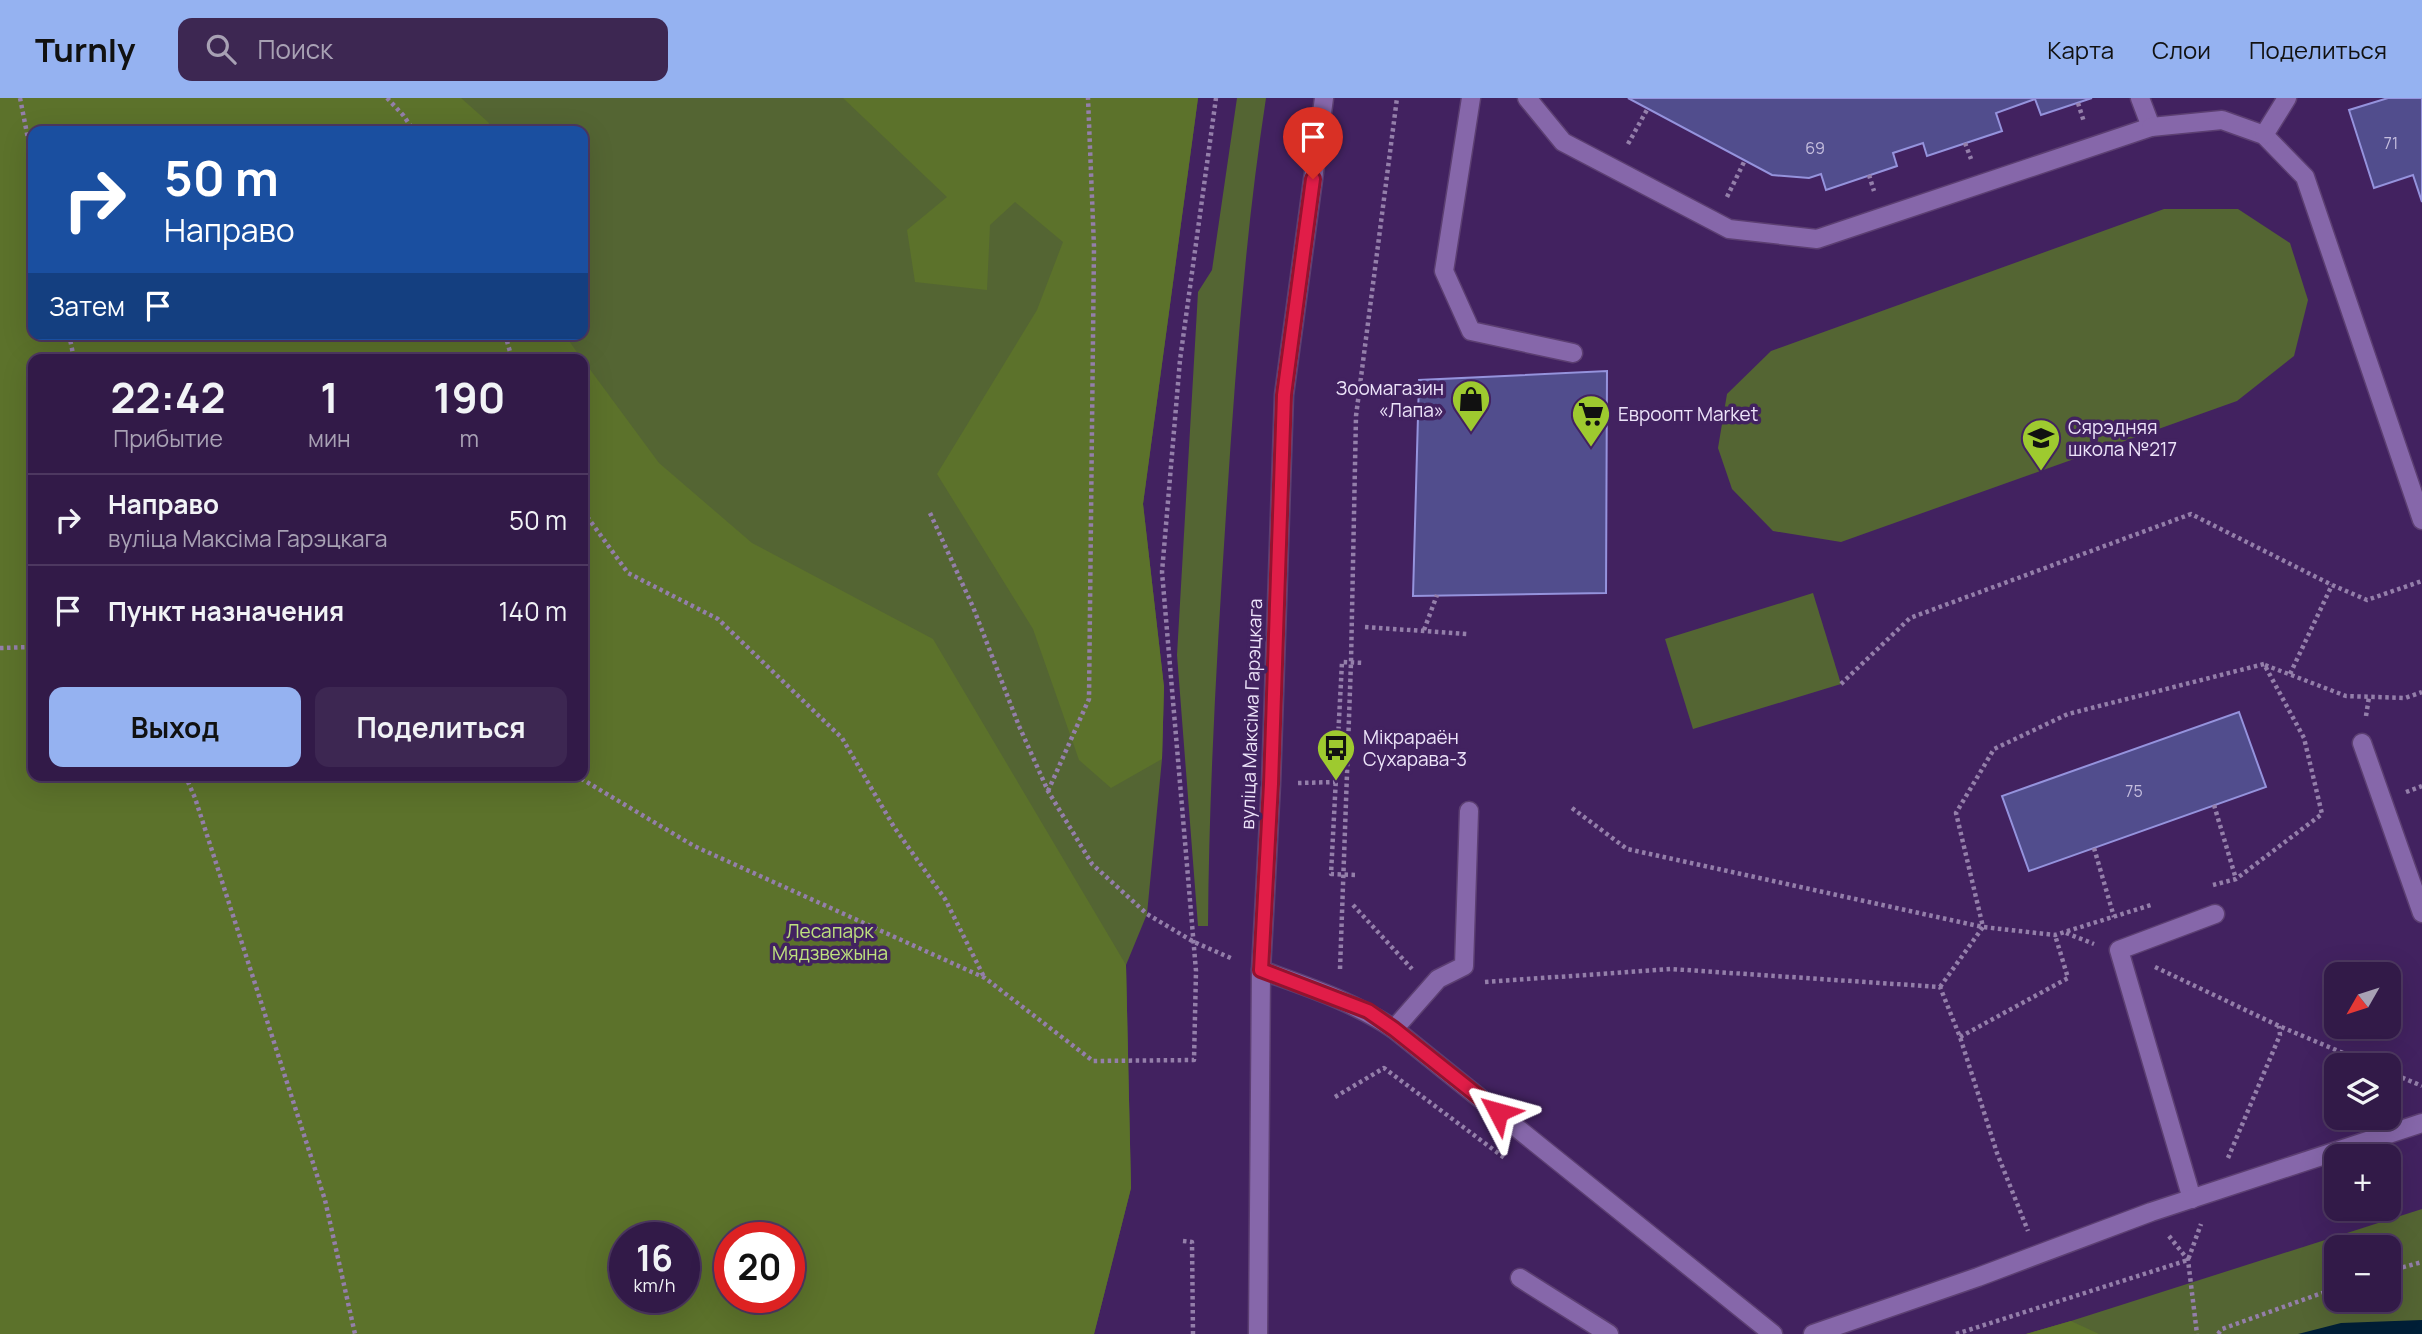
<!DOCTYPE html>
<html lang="ru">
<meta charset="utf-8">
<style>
body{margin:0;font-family:Manrope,sans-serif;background:#3d2752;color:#f1f3f6;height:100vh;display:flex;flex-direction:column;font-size:26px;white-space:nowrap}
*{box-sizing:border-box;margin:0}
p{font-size:23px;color:#a8a1b4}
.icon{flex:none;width:38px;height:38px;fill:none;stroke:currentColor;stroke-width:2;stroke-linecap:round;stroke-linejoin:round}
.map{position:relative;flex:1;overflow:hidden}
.drawer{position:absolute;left:28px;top:256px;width:560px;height:427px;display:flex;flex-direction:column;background:#321a48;border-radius:14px;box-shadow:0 7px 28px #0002,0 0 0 2px #4d3860}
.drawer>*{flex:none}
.banner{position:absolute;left:28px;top:28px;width:560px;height:214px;border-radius:14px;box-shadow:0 7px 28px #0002,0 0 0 2px #4d3860;background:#1a4fa0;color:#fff;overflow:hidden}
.needle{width:46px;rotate:231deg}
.buttons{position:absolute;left:2324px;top:864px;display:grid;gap:14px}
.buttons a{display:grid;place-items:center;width:77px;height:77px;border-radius:14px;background:#321a48;box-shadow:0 7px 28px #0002,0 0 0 2px #4d3860;font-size:35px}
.speed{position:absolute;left:609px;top:1124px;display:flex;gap:14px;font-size:35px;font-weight:700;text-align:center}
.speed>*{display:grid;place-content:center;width:91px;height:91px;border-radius:50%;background:#321a48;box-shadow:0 7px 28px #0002,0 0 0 2px #4d3860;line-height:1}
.speed small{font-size:18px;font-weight:400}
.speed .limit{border:10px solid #d22;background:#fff;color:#111}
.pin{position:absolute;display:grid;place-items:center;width:60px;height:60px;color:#fff;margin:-72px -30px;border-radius:50% 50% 50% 0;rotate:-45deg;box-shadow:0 0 7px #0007}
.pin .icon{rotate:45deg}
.me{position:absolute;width:77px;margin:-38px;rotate:309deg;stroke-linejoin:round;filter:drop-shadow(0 0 5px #0008)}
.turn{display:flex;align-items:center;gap:24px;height:147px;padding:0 21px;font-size:32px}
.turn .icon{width:91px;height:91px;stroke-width:2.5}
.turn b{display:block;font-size:49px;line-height:60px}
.then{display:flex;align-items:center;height:66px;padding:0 21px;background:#0003;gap:14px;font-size:26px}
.eta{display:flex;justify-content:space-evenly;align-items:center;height:119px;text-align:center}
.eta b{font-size:42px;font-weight:700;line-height:49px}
.action{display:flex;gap:14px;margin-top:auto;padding:14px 21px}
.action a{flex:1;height:80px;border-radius:14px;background:#95b2f1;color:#111;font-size:28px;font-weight:700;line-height:80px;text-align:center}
.action a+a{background:#3d2752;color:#f1f3f6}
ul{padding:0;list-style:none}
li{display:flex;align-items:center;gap:21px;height:91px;padding:0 21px;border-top:2px solid #4d3860}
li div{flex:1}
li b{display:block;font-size:26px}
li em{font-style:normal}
header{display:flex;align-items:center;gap:42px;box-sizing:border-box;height:98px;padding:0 35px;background:#95b2f1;color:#111}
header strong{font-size:33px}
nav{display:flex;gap:38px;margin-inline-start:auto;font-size:24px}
.search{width:490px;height:63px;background:#3d2752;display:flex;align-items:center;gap:18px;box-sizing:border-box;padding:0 24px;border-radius:14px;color:#a8a1b4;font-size:26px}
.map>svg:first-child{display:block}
.green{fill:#546533;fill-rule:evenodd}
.forest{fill:#5c722b;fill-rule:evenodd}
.water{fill:#001f37}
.building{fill:#514d8d;stroke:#9593dd;stroke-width:2}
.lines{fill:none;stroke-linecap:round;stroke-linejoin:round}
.lane-casing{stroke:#5c3f72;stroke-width:21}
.secondary-casing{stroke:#5c3f72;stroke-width:21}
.path{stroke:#947faa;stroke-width:4.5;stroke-dasharray:3.5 3.5;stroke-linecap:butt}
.lane{stroke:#8667aa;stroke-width:18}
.secondary{stroke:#8667aa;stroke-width:18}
.route-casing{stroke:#92132f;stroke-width:18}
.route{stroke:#e11d48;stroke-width:12}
.labels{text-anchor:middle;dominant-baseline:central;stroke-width:7;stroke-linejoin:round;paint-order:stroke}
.number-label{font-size:16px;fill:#c5bede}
.poi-label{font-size:19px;fill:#ece3f9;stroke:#422260;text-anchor:start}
.street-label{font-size:19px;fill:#ece3f9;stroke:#422260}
.park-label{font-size:19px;fill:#bee17e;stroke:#422260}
</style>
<header>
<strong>Turnly</strong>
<div class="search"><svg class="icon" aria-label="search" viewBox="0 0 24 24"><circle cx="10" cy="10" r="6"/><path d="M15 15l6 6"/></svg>Поиск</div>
<nav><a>Карта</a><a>Слои</a><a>Поделиться</a></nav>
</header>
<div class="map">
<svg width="2422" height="1236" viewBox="0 0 2422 1236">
<rect width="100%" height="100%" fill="#422260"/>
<g class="green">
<path d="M0,0H1198L1143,406L1164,589L1162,661L1147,816L1126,867L1131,1090L1094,1236H0V252L14,239L0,125ZM33,33H583V236H33ZM33,261H583V677H33ZM625,1139H684V1199H625ZM730,1139H789V1199H730Z"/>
<path d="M1237,0H1266C1245,137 1235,277 1226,416C1217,553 1209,691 1208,828H1198L1177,557L1198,194L1212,172Z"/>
<polygon points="2164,111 2238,111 2290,145 2308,202 2294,258 2237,303 1841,444 1773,433 1732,391 1718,350 1727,296 1771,253"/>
<polygon points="1813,495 1841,586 1693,631 1665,541"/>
<path d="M2422,1111V1236H2026L2071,1223ZM2336,1150H2389V1202H2336Z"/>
</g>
<g class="forest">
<path d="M0,0H461L488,24L494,33H33V236H564L582,261H33V677H583V262L659,365L752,445L933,541L1126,867L1131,1090L1094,1236H0ZM625,1139H684V1199H625ZM730,1139H789V1199H730Z"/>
<polygon points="843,0 1198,0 1143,406 1164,589 1162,661 1111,690 1079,662 1033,531 937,376 1037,212 1063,144 1015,104 990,127 987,192 915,184 907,132 947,99"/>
<polygon points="2071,1223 2099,1236 2026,1236"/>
</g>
<polygon class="water" points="2422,1222 2422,1236 2298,1236 2341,1225"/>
<g class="building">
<polygon points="1628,0 2092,0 2041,17 2035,1 1996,15 2002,33 1927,58 1923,45 1893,55 1897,68 1826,92 1821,76 1809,80 1772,77"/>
<polygon points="2388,0 2422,0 2422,104 2413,77 2374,90 2349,12"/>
<polygon points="1607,273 1606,495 1413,498 1419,282"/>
<polygon points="2239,614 2266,689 2029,773 2002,698"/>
</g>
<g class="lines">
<g class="lane-casing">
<g id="lane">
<polyline points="1471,0 1444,173 1471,233 1573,255"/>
<polyline points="1527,0 1563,44 1729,131 1817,141 2151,29 2140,0"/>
<polyline points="2151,29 2222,22 2264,37 2305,79 2422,422"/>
<polyline points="2264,37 2287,0"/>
<polyline points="2362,645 2422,815"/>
<path d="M1261,872C1308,889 1352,903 1394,931L1773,1236"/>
<polyline points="1394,931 1438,881 1464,868 1469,713"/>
<polyline points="2192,1101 2119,852 2215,816"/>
<polyline points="1520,1180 1609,1236"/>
<polyline points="1813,1236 1978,1179 2151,1114 2422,1025"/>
</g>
</g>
<g class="secondary-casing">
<polyline id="secondary" points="1258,1236 1261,872 1271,686 1284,297 1324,0"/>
</g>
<g class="path">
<polyline points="20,0 33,66"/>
<polyline points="387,0 403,17 414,33"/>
<polyline points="2078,5 2084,24"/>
<polyline points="1965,45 1971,61"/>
<polyline points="1628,46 1648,10"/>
<polyline points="1869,77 1874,93"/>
<polyline points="1727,99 1745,62"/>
<polyline points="69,236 74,261"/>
<polyline points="505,236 512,261"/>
<polyline points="583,413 628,475 718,521 842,640 894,729 945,801 984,879"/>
<polyline points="930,415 973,509 1019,628 1048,693 1092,766 1147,816 1194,844 1233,861"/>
<polyline points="1365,529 1467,536"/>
<polyline points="1424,532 1437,497"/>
<polyline points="0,550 33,549"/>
<polyline points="2265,567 2346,598 2405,600 2422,594"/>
<polyline points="2290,576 2332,487"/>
<polyline points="1841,586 1910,520 2191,416 2332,487 2367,502 2422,483"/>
<polyline points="2366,618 2369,599"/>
<polyline points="185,677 195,700 325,1102 355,1236"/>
<polyline points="575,677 694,748 985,880 1093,963 1194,962 1196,873 1162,474 1180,262 1216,0"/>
<polyline points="1298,685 1336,684"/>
<polyline points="1048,693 1089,601 1094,149 1088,0"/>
<polyline points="2406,694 2422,688"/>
<polyline points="2214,707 2236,781"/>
<polyline points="1572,710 1627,751 1983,829 2055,837 2151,807"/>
<polyline points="2094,750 2114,819"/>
<polyline points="1355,777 1331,776 1342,564 1364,565"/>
<polyline points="1353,807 1412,871"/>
<polyline points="2066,835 2094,846"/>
<polyline points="2155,869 2279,928 2374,968"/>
<polyline points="1340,871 1351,564 1356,318 1397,0"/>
<polyline points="1485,884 1671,871 1940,889 1960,939 1997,1055 2028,1133"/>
<polyline points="1940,889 1983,829 1956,715 1994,651 2068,616 2264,566 2304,640 2322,716 2236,781 2213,787"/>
<polyline points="1960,939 2068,880 2055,837"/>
<polyline points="2389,974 2422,988"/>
<polyline points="1335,999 1384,970 1506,1061"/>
<polyline points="2228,1060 2280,937 2279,928"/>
<polyline points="2169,1138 2188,1162 2197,1236"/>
<polyline points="1183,1143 1192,1144 1193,1236"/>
<polyline points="2389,1173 2422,1164"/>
<polyline points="1956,1236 2188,1162 2201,1126"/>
<polyline points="2218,1236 2222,1231 2336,1190"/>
</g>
<use href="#lane" class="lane"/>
<use href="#secondary" class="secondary"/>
</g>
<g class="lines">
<g class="route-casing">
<polyline id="route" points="1313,81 1284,297 1271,686 1261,872 1368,913 1394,931 1498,1014"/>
</g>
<use href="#route" class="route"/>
</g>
<defs>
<g id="shop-pin" transform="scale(2.0125)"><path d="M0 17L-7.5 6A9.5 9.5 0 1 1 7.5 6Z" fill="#9eca2f" stroke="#422260"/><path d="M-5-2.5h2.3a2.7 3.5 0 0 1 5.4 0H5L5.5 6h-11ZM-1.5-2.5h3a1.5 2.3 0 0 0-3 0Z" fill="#111"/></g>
<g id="supermarket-pin" transform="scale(2.0125)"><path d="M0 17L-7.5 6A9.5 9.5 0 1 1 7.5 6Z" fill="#9eca2f" stroke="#422260"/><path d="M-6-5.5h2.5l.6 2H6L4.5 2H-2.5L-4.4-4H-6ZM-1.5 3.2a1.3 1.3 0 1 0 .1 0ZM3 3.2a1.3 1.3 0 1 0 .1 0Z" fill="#111"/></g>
<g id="school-pin" transform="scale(2.0125)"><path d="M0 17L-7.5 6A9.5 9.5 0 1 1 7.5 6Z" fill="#9eca2f" stroke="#422260"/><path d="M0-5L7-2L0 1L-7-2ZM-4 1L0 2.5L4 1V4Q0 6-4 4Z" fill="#111"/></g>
<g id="bus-pin" transform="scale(2.0125)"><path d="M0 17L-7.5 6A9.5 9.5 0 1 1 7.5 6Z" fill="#9eca2f" stroke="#422260"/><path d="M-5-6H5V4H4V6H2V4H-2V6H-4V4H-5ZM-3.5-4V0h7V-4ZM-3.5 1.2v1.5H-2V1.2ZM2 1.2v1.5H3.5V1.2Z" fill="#111"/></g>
</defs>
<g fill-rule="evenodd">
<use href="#shop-pin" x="1471" y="301"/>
<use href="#supermarket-pin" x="1591" y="316"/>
<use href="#school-pin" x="2041" y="340"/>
<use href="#bus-pin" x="1336" y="650"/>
</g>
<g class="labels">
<g class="number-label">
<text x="2391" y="45">71</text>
<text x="1815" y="50">69</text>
<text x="2134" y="693">75</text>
</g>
<g class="poi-label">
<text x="1444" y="290" text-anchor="end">Зоомагазин<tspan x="1444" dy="22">«Лапа»</tspan></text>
<text x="1618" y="316">Евроопт Market</text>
<text x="2068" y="329">Сярэдняя<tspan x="2068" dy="22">школа №217</tspan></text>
<text x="1363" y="639">Мікрараён<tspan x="1363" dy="22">Сухарава-3</tspan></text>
</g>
<g class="street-label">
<text transform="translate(1251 616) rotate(-88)">вуліца Максіма Гарэцкага</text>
</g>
<g class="park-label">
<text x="830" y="833">Лесапарк<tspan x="830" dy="22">Мядзвежына</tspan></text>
</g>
</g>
</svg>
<div class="buttons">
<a><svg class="needle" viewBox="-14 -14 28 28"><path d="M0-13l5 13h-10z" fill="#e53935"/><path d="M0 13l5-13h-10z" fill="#a8a1b4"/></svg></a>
<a><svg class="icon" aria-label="layers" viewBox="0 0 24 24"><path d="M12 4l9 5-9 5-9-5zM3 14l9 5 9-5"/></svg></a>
<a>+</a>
<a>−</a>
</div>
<div class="speed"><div>16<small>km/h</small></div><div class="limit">20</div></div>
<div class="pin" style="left:1313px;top:81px;background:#d93025"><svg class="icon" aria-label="arrive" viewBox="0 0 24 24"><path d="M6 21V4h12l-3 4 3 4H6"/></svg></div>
<svg class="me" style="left:1498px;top:1014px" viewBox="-20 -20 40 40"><path d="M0-17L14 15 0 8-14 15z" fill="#e11d48" stroke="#fff" stroke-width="4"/></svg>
<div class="banner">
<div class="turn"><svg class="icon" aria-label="right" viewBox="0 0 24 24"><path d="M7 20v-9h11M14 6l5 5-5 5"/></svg><div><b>50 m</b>Направо</div></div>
<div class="then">Затем<svg class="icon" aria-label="arrive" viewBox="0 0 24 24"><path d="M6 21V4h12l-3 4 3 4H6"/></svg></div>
</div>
<section class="drawer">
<div class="eta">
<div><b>22:42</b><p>Прибытие</p></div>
<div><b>1</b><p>мин</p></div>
<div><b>190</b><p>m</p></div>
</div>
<ul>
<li><svg class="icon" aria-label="right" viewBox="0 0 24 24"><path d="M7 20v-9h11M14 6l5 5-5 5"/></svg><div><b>Направо</b><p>вуліца Максіма Гарэцкага</p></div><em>50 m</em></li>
<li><svg class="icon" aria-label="arrive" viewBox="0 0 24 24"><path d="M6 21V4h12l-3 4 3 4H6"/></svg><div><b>Пункт назначения</b></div><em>140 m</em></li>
</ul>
<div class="action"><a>Выход</a><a>Поделиться</a></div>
</section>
</div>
